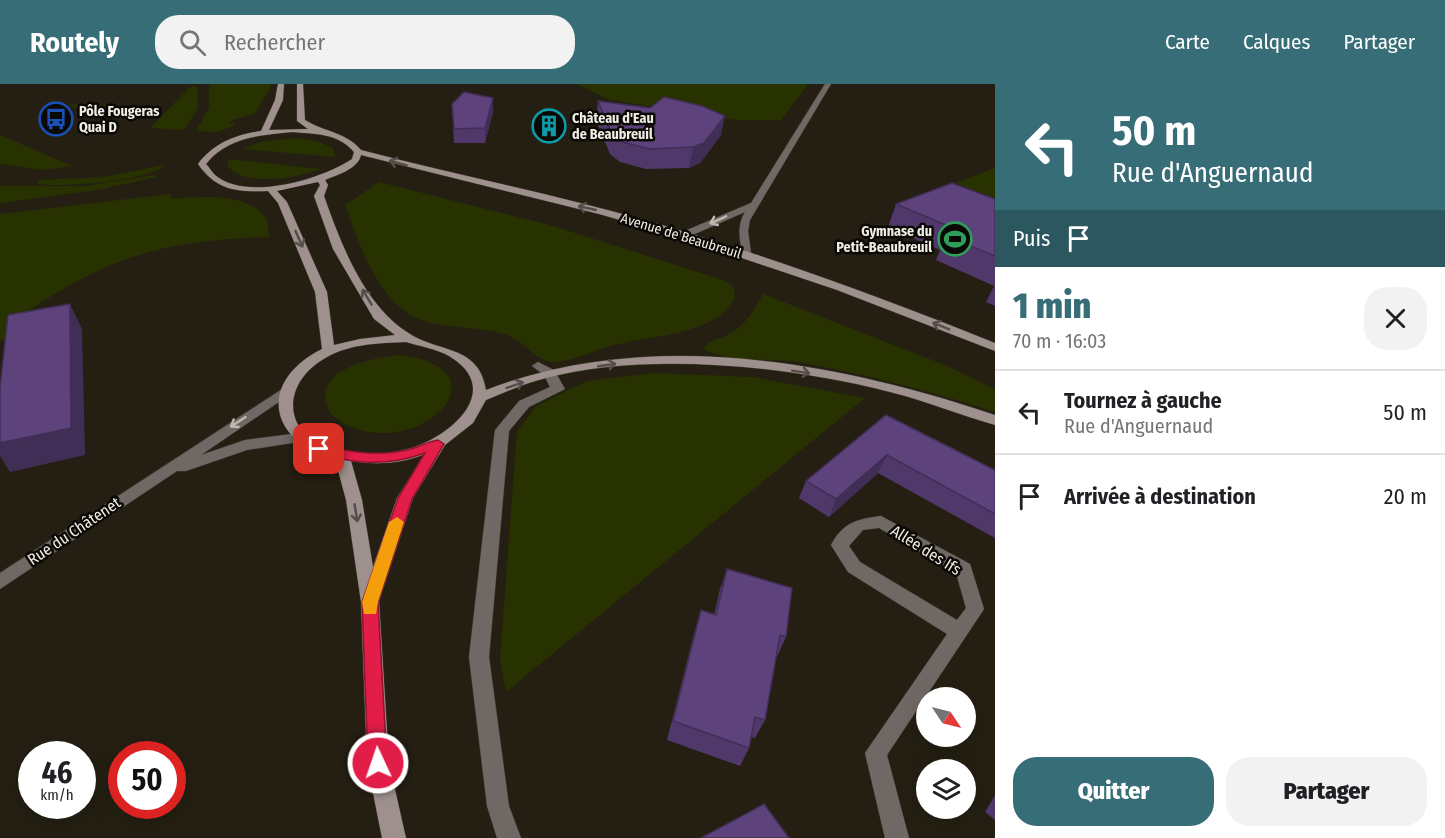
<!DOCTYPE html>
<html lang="fr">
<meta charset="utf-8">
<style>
body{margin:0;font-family:"Fira Sans Condensed",sans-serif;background:#f2f2f2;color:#202124;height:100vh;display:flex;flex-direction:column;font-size:22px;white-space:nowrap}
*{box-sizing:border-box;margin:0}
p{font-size:20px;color:#757577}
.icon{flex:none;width:33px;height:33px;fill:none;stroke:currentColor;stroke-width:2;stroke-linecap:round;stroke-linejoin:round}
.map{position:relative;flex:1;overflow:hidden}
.sheet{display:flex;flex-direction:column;background:#fff;width:450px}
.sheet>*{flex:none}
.top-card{background:#376d77;color:#fff;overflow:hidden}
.needle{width:39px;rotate:125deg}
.fabs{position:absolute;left:916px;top:603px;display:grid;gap:12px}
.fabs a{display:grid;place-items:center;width:60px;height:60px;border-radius:50%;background:#fff;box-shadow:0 6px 24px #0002;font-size:30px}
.speed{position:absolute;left:18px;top:657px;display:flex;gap:12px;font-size:30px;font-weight:700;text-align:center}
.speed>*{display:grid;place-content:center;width:78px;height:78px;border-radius:50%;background:#fff;box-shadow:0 6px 24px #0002;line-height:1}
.speed small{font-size:15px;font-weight:400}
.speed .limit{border:9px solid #d22;background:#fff;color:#111}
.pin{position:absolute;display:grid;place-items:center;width:51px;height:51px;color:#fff;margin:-26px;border-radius:12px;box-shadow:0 3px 9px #0006}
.me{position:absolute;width:66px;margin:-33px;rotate:357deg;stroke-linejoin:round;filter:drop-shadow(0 0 4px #0008)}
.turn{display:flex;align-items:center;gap:21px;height:126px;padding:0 18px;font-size:27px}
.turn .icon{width:78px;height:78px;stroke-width:2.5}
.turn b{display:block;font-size:42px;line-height:51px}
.then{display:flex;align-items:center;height:57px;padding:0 18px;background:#0003;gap:12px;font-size:22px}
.round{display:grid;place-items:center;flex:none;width:63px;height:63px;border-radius:24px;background:#f2f2f2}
.overview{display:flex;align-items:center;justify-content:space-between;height:102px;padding:0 18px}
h1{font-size:36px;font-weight:800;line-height:45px;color:#376d77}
.cta{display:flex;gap:12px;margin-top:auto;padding:12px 18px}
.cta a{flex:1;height:69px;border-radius:24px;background:#376d77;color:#fff;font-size:24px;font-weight:800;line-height:69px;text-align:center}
.cta a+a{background:#f2f2f2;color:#202124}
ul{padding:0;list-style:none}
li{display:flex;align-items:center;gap:18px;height:84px;padding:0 18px;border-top:2px solid #e0e0e0}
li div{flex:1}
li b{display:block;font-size:22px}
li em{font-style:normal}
header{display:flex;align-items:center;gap:36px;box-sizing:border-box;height:84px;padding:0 30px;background:#376d77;color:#fff}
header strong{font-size:28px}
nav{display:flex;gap:33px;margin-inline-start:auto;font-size:21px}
.search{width:420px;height:54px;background:#f2f2f2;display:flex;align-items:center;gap:15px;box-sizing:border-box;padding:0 21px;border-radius:24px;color:#757577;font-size:22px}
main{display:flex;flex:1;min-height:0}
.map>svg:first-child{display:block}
.green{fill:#273200}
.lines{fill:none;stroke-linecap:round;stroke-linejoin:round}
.minor-casing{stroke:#413c2f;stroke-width:1}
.tertiary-casing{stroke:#413c2f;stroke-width:1}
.secondary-casing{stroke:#413c2f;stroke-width:1}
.minor{fill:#706865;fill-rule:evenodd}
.tertiary{fill:#706865;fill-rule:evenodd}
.secondary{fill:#9e918d;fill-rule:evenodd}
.wall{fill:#50396a}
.shaded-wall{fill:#412e56}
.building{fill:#5d427b;stroke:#412e56;stroke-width:1.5}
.oneway{stroke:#544d49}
.oneway2{stroke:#bdb8b1}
.route{fill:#e11d48;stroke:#92132f;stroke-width:1.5}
.slow{fill:#f59e0b}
.labels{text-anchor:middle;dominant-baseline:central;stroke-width:5;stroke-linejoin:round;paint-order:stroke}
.far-poi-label{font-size:14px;font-weight:bold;fill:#f0ede4;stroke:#0b0905;text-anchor:start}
.far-street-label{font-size:14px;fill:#f0ede4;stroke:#0b0905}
.street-label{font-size:16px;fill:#f0ede4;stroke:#0b0905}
</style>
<header>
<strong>Routely</strong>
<div class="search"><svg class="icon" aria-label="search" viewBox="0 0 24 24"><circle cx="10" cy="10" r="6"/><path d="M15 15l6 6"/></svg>Rechercher</div>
<nav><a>Carte</a><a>Calques</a><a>Partager</a></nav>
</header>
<main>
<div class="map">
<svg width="995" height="754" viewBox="0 0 995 754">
<rect width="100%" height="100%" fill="#241f12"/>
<g class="green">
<polygon points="209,0 271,0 269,7 254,30 232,36 230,39 235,40 234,42 217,48 196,47 209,24"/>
<polygon points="577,0 808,0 781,36 736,36 610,16"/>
<polygon points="197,2 198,24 184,46 150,44 190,3"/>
<polygon points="86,19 106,21 112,28 103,33 67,21"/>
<polygon points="0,51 72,82 43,86 0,80"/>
<polygon points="295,54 317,57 333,64 335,73 241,65 260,58"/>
<path d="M228,75L321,85C301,93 239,105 227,80Z"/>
<path d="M164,81C152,97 58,104 37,100L40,96L104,93Z"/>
<polygon points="995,84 995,114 955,99"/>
<polygon points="155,91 157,93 97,106 0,119 0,102 85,102"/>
<path d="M379,98L550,141L726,197L734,204L735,214C730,220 726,228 720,232C688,252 646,253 610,262C593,267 571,278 553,278C537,278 524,257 507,251C479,241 432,246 409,230C374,207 359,159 345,121Z"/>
<path d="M170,110L171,115C196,112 244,109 263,130C269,136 268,145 269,153C187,155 126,166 55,210C35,222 14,234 6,256L0,257V130Z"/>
<path d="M763,210L945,281L995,305V328C930,307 865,290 798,278C767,273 732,280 703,265C710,254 718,256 728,251C745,242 754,226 763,210Z"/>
<path d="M400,271C507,284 426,371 354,344C343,340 330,333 327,321C315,284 376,273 400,271Z"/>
<polygon points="654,289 753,293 865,314 506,608 500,575 517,347 536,322 587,297"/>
</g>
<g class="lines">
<g class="minor-casing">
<g id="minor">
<path d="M825,0H831L750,136L748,147L752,175L743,173C740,156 736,143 745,128L688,153H680V149L751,119Z"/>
<polygon points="538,278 554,286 565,305 529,323 509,347 489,573 509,722 521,754 497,754 487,722 469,573 495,346 519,317 550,303 544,291 532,282"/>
<path d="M881,432L970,480L984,525L887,671L909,754H885L865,669L947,550L848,488L831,461C843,438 858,435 881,432ZM879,444L956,489L966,524L957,536L860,478L849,462L863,446Z"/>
</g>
</g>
<g class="tertiary-casing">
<polygon id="tertiary" points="287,302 294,306 292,309 201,371 245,356 300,349 305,351 307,354 305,357 247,366 186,387 177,387 0,505 0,489"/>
</g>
<g class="secondary-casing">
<path id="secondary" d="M278,0H284L283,16L269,46L308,45L297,37V0H303L305,36C324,48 346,48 361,66C456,91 553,110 648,137C766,171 881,213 995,259V267L837,206L679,153L599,130L361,71C358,85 337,91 325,96L328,101L324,112C341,160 364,222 410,250C440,269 479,261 486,306C648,243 835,277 995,331V341C960,331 926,317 890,308C788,282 649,267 546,294C525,299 506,308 486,316L473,339L445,361L413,414L379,517L389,679L406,754H382L367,679L361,518L346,416L335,375C267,357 258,297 322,265L315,208L278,119L268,107C237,108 217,107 198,80C214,59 235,51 261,47L275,16ZM292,48C315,50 338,49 354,68L352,75C323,95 246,118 215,91C212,88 209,83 206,80C227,53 261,51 292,48ZM318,98L320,101L314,112L333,165L374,235L395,251L360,255L334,261L327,208L287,118L277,107ZM406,258C419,262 437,265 449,272C506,306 449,354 408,365C383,372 355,370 331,364C282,350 282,301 322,276C346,260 378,259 406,258ZM425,370L397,414L373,483L362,416L351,377C376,381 401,380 425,370Z"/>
</g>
<use href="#minor" class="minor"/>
<use href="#tertiary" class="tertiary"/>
<use href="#secondary" class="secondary"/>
</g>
<g class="wall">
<polygon points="493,14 493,28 485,59 454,59 452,20"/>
<polygon points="598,17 721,51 700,79 689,84 646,85 620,78 610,70 596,36"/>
<polygon points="995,115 995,222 986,218 994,202 936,176 940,166 888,143 896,120"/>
<polygon points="886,331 995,386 995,454 878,389 829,433 799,414 806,397"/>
<polygon points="727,485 786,553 777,573 776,572 765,636 755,654 751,653 749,664 740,682 667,656 695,546 701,526 714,531 720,505"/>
<polygon points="995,711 995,736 985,728"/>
</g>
<g class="shaded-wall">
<polygon points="493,14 493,28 485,59 485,44"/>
<polygon points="725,32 721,51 700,79 689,84 693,63"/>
<polygon points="70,220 82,245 85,371 10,388 0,372 0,359"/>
<polygon points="887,371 878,389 829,433 836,415"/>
</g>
<g class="building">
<polygon points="464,8 493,14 485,44 454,45 452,20"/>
<polygon points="664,13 702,22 725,32 704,59 693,63 649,65 623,58 612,51 598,17 650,24"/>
<polygon points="952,99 995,115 995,172 946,152 958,146 896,120"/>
<polygon points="70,220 71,344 0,359 0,303 8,231"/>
<polygon points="886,331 995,386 995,430 887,371 836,415 806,397"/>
<polygon points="727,485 792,504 786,553 780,551 765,636 755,633 749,664 673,637 701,526 716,531"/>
<polygon points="764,720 789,754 701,754"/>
</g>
<defs><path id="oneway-shaft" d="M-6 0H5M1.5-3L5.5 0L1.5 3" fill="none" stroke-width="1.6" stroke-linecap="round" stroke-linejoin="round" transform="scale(1.5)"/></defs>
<g class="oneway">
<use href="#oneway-shaft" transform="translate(398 79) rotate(-164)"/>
<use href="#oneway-shaft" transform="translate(587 124) rotate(-167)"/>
<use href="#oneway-shaft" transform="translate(299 155) rotate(66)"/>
<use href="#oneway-shaft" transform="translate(367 213) rotate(-121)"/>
<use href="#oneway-shaft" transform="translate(941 242) rotate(-158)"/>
<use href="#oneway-shaft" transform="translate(607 281) rotate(-8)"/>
<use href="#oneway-shaft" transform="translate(801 288) rotate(9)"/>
<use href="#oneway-shaft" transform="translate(515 301) rotate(-19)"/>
<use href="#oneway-shaft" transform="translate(356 429) rotate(81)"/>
</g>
<g class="oneway2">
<use href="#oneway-shaft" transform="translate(718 136) rotate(156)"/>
<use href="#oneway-shaft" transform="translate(238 338) rotate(147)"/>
</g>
<path class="route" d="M438,356L444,360L412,415L378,518L387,679L385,686L378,689L371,686L368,679L362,518L398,414L425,369C387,383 352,380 314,368L312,365L319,360C348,368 376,373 407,366C417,364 427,358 438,356Z"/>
<polygon class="slow" points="397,433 404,438 378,518 376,530 364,530 362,518 389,438"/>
<defs>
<g id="bus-ring" transform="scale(1.725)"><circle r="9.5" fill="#0b0905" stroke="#1a4fb4" stroke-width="1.5"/><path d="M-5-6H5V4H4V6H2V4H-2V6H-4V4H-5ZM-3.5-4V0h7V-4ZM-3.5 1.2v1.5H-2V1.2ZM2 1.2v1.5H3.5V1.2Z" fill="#1a4fb4"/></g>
<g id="building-ring" transform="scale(1.725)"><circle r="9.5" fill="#0b0905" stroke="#0f9aa8" stroke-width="1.5"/><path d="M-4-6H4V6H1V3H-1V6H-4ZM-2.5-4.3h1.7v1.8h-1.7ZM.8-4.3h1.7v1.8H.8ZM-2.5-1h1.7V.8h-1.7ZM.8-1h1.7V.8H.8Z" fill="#0f9aa8"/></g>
<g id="stadium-ring" transform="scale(1.725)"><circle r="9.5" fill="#0b0905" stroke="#2e9e5b" stroke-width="1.5"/><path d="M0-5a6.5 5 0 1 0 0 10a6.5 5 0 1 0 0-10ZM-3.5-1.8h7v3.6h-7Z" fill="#2e9e5b"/></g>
</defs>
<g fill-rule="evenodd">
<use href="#bus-ring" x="56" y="35"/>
<use href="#building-ring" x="549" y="42"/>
<use href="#stadium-ring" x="955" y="155"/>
</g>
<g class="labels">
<g class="far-poi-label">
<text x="79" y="27">Pôle Fougeras<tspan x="79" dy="16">Quai D</tspan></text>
<text x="572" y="34">Château d'Eau<tspan x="572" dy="16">de Beaubreuil</tspan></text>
<text x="932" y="147" text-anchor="end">Gymnase du<tspan x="932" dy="16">Petit-Beaubreuil</tspan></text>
</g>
<g class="far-street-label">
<text transform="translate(681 152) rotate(17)">Avenue de Beaubreuil</text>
</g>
<g class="street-label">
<text transform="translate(74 447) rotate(-34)">Rue du Châtenet</text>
<text transform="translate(926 466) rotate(32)">Allée des Ifs</text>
</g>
</g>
</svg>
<div class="fabs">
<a><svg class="needle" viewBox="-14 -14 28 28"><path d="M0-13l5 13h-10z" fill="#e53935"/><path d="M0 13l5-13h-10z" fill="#757577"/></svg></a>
<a><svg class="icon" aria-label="layers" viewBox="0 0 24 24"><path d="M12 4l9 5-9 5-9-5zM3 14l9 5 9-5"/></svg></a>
</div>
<div class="speed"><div>46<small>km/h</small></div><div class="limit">50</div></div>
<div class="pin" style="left:319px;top:365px;background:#d93025"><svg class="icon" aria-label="arrive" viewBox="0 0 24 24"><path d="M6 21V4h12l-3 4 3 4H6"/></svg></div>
<svg class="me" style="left:378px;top:679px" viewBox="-20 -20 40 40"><circle r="17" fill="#e11d48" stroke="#fff" stroke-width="3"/><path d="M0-11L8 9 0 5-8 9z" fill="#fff"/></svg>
</div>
<section class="sheet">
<div class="top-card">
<div class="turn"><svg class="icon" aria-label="left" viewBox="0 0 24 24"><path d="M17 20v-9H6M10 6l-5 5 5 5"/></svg><div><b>50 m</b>Rue d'Anguernaud</div></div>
<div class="then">Puis<svg class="icon" aria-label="arrive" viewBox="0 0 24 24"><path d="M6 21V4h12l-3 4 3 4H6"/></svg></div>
</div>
<div class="overview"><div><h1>1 min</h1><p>70 m · 16:03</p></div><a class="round"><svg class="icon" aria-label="close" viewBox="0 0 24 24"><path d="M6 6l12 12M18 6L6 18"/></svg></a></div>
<ul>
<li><svg class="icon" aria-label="left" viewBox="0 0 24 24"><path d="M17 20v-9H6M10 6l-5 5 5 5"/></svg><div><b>Tournez à gauche</b><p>Rue d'Anguernaud</p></div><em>50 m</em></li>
<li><svg class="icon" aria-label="arrive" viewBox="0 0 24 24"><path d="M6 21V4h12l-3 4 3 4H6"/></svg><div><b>Arrivée à destination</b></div><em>20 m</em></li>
</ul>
<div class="cta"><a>Quitter</a><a>Partager</a></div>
</section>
</main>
